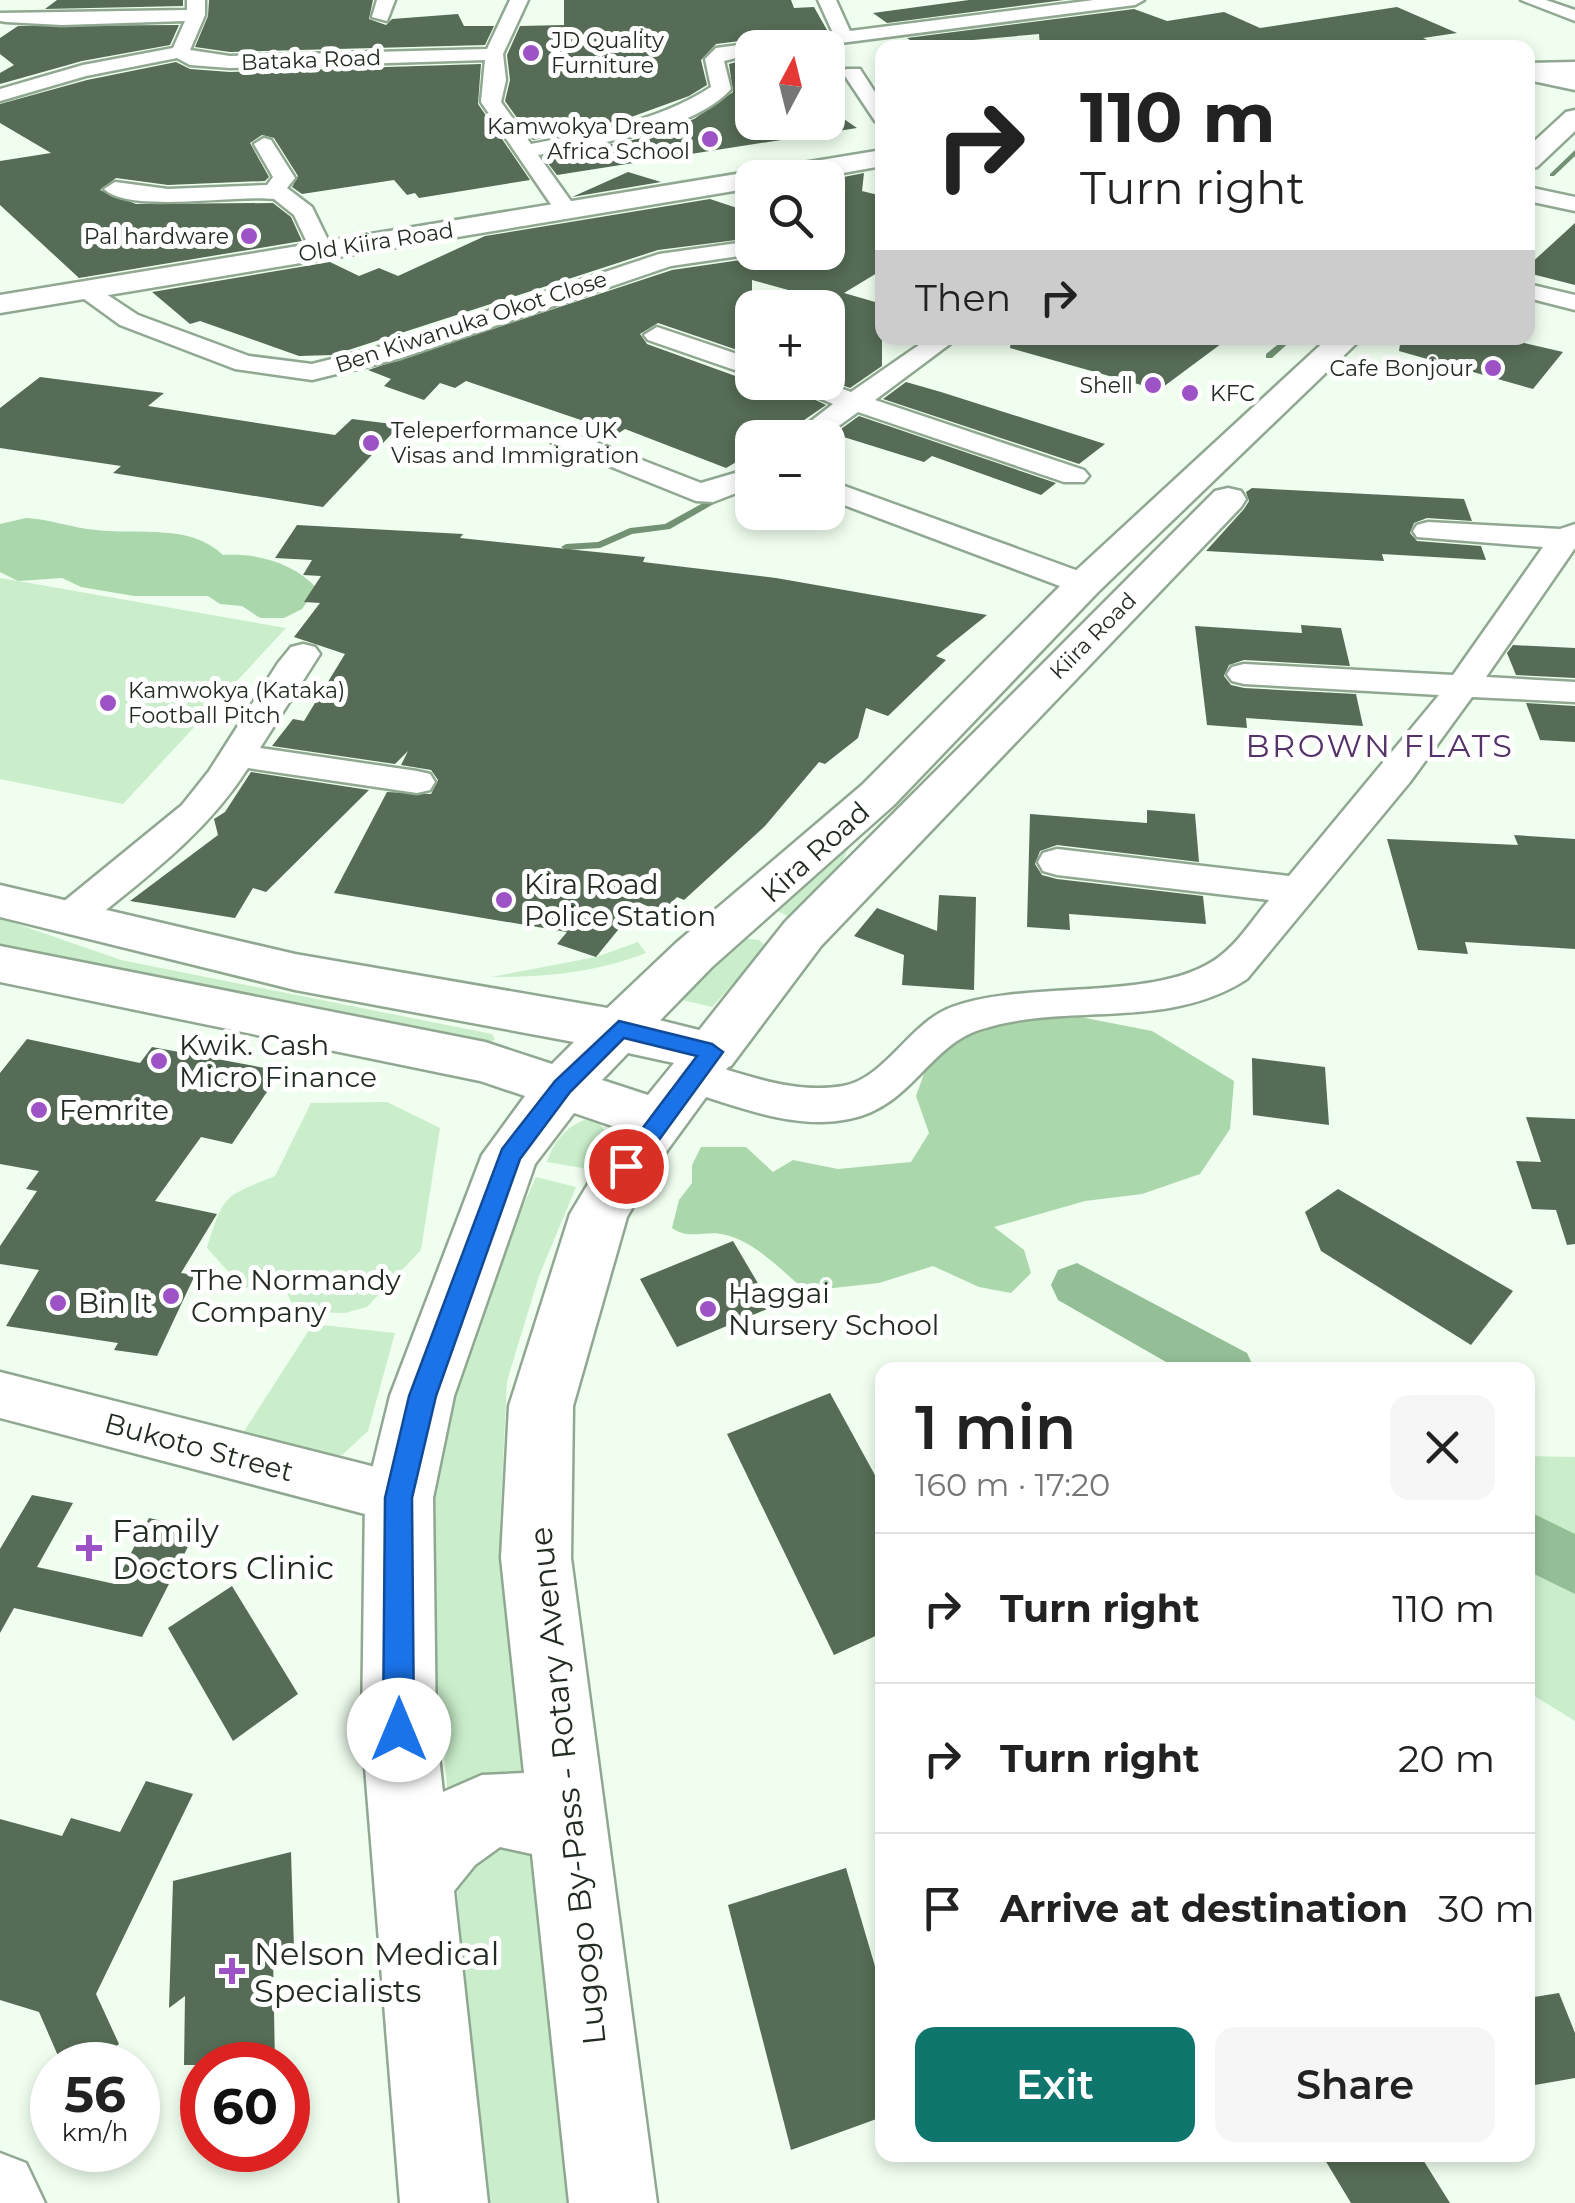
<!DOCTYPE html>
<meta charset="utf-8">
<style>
body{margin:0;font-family:Montserrat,sans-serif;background:#f6f6f6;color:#222;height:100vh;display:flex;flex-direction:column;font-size:38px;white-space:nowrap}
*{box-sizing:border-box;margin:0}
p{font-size:32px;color:#767676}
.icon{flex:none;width:55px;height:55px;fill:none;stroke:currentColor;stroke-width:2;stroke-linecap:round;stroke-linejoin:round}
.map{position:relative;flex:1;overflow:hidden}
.panel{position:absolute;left:875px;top:1362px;width:660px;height:800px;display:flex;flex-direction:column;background:#fff;border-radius:20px;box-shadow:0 5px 15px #0003}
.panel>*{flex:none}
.guide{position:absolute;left:875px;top:40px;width:660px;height:305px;border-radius:20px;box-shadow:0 5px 15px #0003;background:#fff;color:#222;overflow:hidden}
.needle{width:65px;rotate:7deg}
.buttons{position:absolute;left:735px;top:30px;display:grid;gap:20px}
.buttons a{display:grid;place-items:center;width:110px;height:110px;border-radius:20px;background:#fff;box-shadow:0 5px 15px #0003;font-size:50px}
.speed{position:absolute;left:30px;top:2042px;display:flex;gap:20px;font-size:50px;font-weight:700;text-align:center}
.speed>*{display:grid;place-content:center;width:130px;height:130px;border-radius:50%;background:#fff;box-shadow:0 5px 15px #0003;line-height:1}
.speed small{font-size:25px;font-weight:400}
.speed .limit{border:15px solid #d22;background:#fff;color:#111}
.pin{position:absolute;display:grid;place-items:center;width:85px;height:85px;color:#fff;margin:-42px;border:5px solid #fff;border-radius:50%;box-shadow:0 2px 10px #0007}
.me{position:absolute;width:110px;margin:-55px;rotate:0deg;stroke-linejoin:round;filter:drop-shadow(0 0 8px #0008)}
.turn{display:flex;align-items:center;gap:35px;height:210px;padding:0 40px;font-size:45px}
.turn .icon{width:130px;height:130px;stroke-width:2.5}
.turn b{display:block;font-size:70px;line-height:85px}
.then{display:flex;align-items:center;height:95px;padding:0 40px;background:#0003;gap:20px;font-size:38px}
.round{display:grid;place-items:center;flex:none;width:105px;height:105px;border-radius:20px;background:#f6f6f6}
.overview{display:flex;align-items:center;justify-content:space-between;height:170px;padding:0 40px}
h1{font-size:60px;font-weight:600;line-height:75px}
.primary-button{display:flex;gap:20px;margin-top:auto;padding:20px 40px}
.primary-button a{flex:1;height:115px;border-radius:20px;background:#0f766e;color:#fff;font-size:40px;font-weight:600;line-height:115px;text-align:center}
.primary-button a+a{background:#f6f6f6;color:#222}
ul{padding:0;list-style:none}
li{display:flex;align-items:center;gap:30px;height:150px;padding:0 40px;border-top:2px solid #e0e0e0}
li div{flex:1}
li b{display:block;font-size:38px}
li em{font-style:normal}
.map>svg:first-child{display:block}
.green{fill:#caeecb}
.forest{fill:#abd7ac}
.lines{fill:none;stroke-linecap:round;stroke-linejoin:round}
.stream{fill:#729273;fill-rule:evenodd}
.canal{fill:#94be95;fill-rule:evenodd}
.building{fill:#566c56}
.minor-casing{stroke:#90a891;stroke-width:5}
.tertiary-casing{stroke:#90a891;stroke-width:5}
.secondary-casing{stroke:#90a891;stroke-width:5}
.primary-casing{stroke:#90a891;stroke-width:5}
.minor{fill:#fff;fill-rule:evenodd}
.tertiary{fill:#fff;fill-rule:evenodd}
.secondary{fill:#fff;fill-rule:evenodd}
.primary{fill:#fff;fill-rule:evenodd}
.route{fill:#1a73e8;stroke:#114b97;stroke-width:2.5}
.poi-dot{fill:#9d53c6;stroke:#fff;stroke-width:4}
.labels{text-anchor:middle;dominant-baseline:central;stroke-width:10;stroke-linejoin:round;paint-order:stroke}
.far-poi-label{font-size:22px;fill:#232c23;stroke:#fff;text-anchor:start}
.far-street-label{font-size:22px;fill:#232c23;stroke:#fff}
.street-label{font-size:28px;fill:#232c23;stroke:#fff}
.poi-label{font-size:28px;fill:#232c23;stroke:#fff;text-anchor:start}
.quarter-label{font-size:32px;letter-spacing:2.5px;fill:#55326a;stroke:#fff}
.near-poi-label{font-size:32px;fill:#232c23;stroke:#fff;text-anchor:start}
.near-street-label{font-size:32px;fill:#232c23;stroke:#fff}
</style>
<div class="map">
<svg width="1575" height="2203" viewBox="0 0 1575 2203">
<rect width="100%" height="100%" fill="#effeef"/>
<g class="green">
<polygon points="0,578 18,581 286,628 123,804 0,779"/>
<polygon points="852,840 838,871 792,918 777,911 778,903"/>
<polygon points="0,918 121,960 492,1034 495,1039 489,1044 0,947"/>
<polygon points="742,938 759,940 767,947 712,1007 682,1000"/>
<path d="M638,942L646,953C593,973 547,977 491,977L596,957Z"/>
<path d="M387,1102L440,1128L421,1250L367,1307L345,1313L314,1312L291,1302L282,1281H263L244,1289L207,1248C224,1194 223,1197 275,1176L311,1103Z"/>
<path d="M585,1120L597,1121L608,1135L588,1169L547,1162C552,1144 567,1125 585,1120Z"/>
<polygon points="536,1177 576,1187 539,1276 507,1381 500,1522 576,2203 486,2203 435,1656 431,1473 480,1303"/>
<polygon points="313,1324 395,1333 368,1431 342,1455 294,1454 241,1436"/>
<polygon points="1528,1456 1575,1457 1575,1541 1528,1513"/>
<polygon points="1528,1564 1575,1590 1575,1721 1528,1692"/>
</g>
<g class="forest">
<path d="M26,518C50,519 72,528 96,530C138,535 190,523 223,555C257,553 292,562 317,588L302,609L284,618H260L242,606L220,604L208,596H134L81,587L62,578L18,581L0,572V524Z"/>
<path d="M947,1010L1065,1014L1152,1031L1234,1081L1230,1129L1200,1174L1142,1194L1085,1201L994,1227L1024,1250L1031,1273L1011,1293L979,1287L933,1266L879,1283L806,1291C782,1271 757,1243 726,1235C706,1229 691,1241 672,1228L679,1200L692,1183V1165L701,1147H746L773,1172L793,1160L838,1169L911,1162L929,1133L916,1096Z"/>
</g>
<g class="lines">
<g class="stream">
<polygon points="1575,150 1575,156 1554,176 1550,176 1550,174"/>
<polygon points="1286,338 1294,338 1272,358 1266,358 1266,354"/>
<polygon points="752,476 752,482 670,529 632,534 600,548 566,550 561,547 566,544 598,542 630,528 665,524"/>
</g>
<g class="canal">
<polygon points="1077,1263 1247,1353 1255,1370 1180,1370 1058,1300 1051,1285 1058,1270"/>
<polygon points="1528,1511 1575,1534 1575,1594 1528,1571"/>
</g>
</g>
<g class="building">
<polygon points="57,0 183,0 183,6 45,9"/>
<polygon points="209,0 373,0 369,19 386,25 392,19 458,14 464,26 494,26 485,45 230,52 195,47 208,16"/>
<polygon points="564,0 791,0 794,8 814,7 827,30 716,44 701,60 707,85 689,96 623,120 533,140 505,101 510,80 507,55 520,26 564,25"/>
<polygon points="969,0 1064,0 887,23 873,13"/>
<polygon points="1397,7 1457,33 1423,38 1444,48 1040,48 1039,34 917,45 907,38 1134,9 1167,21 1224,12 1260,28"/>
<polygon points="179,25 170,45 82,61 0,84 0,73 14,65 0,54 0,38 18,26"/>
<polygon points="752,58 752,122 828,122 828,108 857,128 557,175 544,158 642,138 694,119 733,92 729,64"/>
<polygon points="176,62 190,69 230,72 481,64 478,104 530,180 419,198 415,193 407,195 394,180 302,194 292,187 298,176 274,138 262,135 250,143 269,177 265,181 168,185 116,178 100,190 136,204 273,203 291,217 302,241 79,278 0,205 0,161 51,153 0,123 0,104 87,80"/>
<polygon points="628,172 661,182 572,197"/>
<polygon points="864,173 862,191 882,196 882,270 844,293 882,304 882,366 850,388 828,380 828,301 752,280 752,355 658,323 640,334 647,344 752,382 778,382 826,405 778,438 752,438 752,453 726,468 625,429 619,433 466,381 455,388 440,383 424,400 384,386 391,379 368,370 672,270 761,257 764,252 828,252 828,180"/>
<polygon points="710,199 752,213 752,238 658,250 333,355 299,356 200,321 190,324 152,292 330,262 359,276 379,268 398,276 485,236"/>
<polygon points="1575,223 1575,285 1528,273 1528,266"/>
<polygon points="1011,338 1229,338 1159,390 1010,348"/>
<polygon points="1401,338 1503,338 1563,352 1533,389 1399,351"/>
<polygon points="40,377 164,393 148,406 335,435 352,419 400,425 323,507 113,473 121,466 0,448 0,408"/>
<polygon points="906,382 941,392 1105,444 1079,464 883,399"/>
<polygon points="859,416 1056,483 1041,495 932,456 924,462 834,434"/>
<polygon points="1252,488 1464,499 1472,521 1427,518 1414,523 1410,533 1417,541 1481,546 1486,560 1382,554 1384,561 1206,551 1244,509 1249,501 1246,492"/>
<polygon points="297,525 463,534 460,538 645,557 643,562 776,578 987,615 936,656 946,660 888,716 866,708 858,738 825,764 819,762 765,826 684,900 677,897 662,912 640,903 596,957 557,944 567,932 334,893 387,792 431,794 438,780 431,770 401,765 408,751 395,764 272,746 293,719 304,721 345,654 294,637 320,603 304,602 321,576 303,575 312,560 275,558"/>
<polygon points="1301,625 1341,628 1350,666 1244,660 1229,665 1224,676 1231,685 1244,688 1356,694 1363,726 1246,718 1247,728 1207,725 1195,626 1302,633"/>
<polygon points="1513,645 1575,648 1575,678 1516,675 1507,653"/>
<polygon points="1526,703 1575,706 1575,742 1540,740"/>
<polygon points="251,772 369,790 266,892 253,888 235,918 130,901 218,835 214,819 225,812"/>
<polygon points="1147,810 1195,814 1199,862 1057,845 1040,851 1035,864 1042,875 1057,879 1203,896 1206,924 1069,914 1070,930 1027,927 1030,814 1147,823"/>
<polygon points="1514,835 1575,839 1575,949 1465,942 1468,954 1418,950 1387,839 1518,845"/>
<polygon points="939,895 976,897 974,990 902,985 904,955 854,936 877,908 937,931"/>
<polygon points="27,1039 140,1063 152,1047 281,1071 232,1144 201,1137 155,1201 217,1214 181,1273 195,1275 157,1356 114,1350 118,1343 6,1326 39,1270 0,1264 0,1246 37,1191 26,1189 39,1171 0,1164 0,1073"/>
<polygon points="1252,1058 1325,1067 1329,1125 1253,1115"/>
<polygon points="1526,1117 1575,1119 1575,1244 1567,1245 1556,1210 1532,1209 1516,1161 1541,1162"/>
<polygon points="1338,1189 1513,1291 1471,1345 1321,1251 1305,1212"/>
<polygon points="733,1241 772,1307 677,1347 640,1279"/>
<polygon points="830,1393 882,1488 882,1633 834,1655 727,1434"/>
<polygon points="32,1495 73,1503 37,1567 115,1584 149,1518 197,1529 142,1637 14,1608 0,1633 0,1549"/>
<polygon points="232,1586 298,1694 233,1741 168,1628"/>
<polygon points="146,1781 193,1794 96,1994 119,2044 90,2065 62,2065 39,2012 0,2000 0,1819 62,1836 71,1818 120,1832"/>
<polygon points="291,1852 294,1949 273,1955 275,2065 184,2065 185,1996 169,2008 173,1881"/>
<polygon points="846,1868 882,1990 882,2117 791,2150 728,1905"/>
<polygon points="1559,1993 1575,2033 1575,2078 1535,2085 1528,2065 1528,1998"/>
<polygon points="1322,2155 1420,2155 1450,2203 1351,2203"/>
</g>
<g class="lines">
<g class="minor-casing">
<g id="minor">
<path d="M187,0H205V15L190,50L230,56L487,49L510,0H528L503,54L506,80L501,102L531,144C593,132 657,122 711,87L705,59L716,48L833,33L818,0H836L850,31L1094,0H1144L1135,5L802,48H752V54L724,61L731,89C692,132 594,144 538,155L578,211L567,218L559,216L481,102L485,60L230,68L190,65L177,58L86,76L0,101V89L83,65L173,48L185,21L62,25L6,22L0,21V13L187,10Z"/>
<polygon points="377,0 395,0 387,21 372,17"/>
<polygon points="1521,0 1546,0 1575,10 1575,21"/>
<polygon points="846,69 860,69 882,103 882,123 875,121 843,73"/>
<path d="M264,138L271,140L295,178L287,188L312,207L333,250L329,255H313L294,215L274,199C236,194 130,214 104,189L115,182L168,189L267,185L273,177L254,144Z"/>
<polygon points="1528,187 1575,197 1575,211 1528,201"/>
<polygon points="752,241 752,252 760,253 671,266 401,358 312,380 235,369 120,325 73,291 76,286 94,286 138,315 249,356 312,364 383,346 659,254"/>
<polygon points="1528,284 1575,295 1575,310 1528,298"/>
<polygon points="657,327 752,359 752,376 648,340 644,335"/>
<polygon points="929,338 958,338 875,400 1084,470 1089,476 1084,482 1064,482 858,412 822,438 789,438 833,404 782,382 823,382 851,392"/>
<polygon points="562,429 701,483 752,468 752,487 713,502 696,501 552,443 548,437 552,431"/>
<polygon points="828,480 1095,577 1100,584 1084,594 1073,591 828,499"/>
<path d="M1428,522L1560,529L1575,524V548L1486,677L1575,682V702L1472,697L1410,782L1247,979C1166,1032 1066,1001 979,1030C927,1048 911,1107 849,1119C793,1131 731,1104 678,1088L672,1076L678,1064L694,1060C741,1073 793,1095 843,1086C886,1078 910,1022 952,1007C1030,979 1158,1003 1219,957C1239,942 1253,919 1269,900L1057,875L1043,871L1038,862L1043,853L1057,849L1289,876L1439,695L1244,684L1232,681L1227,674L1232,667L1244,664L1453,675L1543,547L1417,537L1413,531L1417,525Z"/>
<path d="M303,644L315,647L320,654L260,748L417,771L430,774L435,782L430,790L417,793L248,768C206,834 145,878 85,927L71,931L57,927L51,917L57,907L182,805L209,771L278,663L291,647Z"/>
<polygon points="0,1372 399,1473 418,1480 426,1498 418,1516 399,1523 0,1418"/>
<polygon points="0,2153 26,2163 45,2203 0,2203"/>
</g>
</g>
<g class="tertiary-casing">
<g id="tertiary">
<polygon points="1528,66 1575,76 1575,90 1528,80"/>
<polygon points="882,150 882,166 815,178 752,178 752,188 0,313 0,295"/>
</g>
</g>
<g class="secondary-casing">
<g id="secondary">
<polygon points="1575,62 1575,76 1528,73 1528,63"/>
<polygon points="1575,110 1575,131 1537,167 1528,169 1528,147 1566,112"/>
<polygon points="1328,338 1362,338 1098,592 894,805 712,967 638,1043 619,1048 600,1043 593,1029 600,1015 676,943 862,785 1070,576"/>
<polygon points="1228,488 1241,491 1246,499 1241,507 821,946 731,1066 712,1072 693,1066 685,1052 693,1038 785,922 1215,491"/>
</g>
</g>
<g class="primary-casing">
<path id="primary" d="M0,885L295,954L619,1010L731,1038L739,1052L658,1163L627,1217L573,1406L571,1558L657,2203H569L532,1854L500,1847L475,1865L454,1891L488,2203H400L362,1730L365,1498L390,1396L482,1155L525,1096L480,1081L0,982V946L485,1042L552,1064L574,1042L295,990L0,917ZM628,1053L674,1063L648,1095L602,1080ZM574,1113L621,1129L570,1214L509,1406L501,1558L524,1773L482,1775L443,1792L436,1730L433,1498L454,1396L535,1164Z"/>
</g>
<use href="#minor" class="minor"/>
<use href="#tertiary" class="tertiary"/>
<use href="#secondary" class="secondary"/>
<use href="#primary" class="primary"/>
</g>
<polygon class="route" points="619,1021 712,1044 723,1052 635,1173 626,1175 614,1166 697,1056 624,1038 570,1092 520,1159 436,1396 412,1498 414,1730 410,1741 399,1746 388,1741 383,1730 385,1498 409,1396 502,1149 555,1081"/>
<g class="poi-dot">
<circle cx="531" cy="53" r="10"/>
<circle cx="710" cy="139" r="10"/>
<circle cx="249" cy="236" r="10"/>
<circle cx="1493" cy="368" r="10"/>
<circle cx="1153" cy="385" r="10"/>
<circle cx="1190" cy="393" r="10"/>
<circle cx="371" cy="443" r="10"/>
<circle cx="108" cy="703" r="10"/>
<circle cx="504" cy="900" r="10"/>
<circle cx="159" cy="1061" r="10"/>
<circle cx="39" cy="1110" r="10"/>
<circle cx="171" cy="1296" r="10"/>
<circle cx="58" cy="1303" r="10"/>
<circle cx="708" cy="1309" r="10"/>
<path d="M84 1533h10v10h10v10h-10v10h-10v-10h-10v-10h10z"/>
<path d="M227 1956h10v10h10v10h-10v10h-10v-10h-10v-10h10z"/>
</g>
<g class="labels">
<g class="far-poi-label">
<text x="551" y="40">JD Quality<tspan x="551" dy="25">Furniture</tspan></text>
<text x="690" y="126" text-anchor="end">Kamwokya Dream<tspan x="690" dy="25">Africa School</tspan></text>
<text x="229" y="236" text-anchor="end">Pal hardware</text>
<text x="1473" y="368" text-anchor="end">Cafe Bonjour</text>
<text x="1133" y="385" text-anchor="end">Shell</text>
<text x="1210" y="393">KFC</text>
<text x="391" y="430">Teleperformance UK<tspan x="391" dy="25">Visas and Immigration</tspan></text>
<text x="128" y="690">Kamwokya (Kataka)<tspan x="128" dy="25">Football Pitch</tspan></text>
</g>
<g class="far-street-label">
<text transform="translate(311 60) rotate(-2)">Bataka Road</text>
<text transform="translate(376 242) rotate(-9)">Old Kiira Road</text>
<text transform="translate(471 322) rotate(-18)">Ben Kiwanuka Okot Close</text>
<text transform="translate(1093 636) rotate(-45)">Kiira Road</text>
</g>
<g class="street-label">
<text transform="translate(815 852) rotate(-42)">Kira Road</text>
<text transform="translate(199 1447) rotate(15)">Bukoto Street</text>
</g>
<g class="poi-label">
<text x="524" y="884">Kira Road<tspan x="524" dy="32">Police Station</tspan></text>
<text x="179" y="1045">Kwik. Cash<tspan x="179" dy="32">Micro Finance</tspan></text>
<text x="59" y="1110">Femrite</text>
<text x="191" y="1280">The Normandy<tspan x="191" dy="32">Company</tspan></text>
<text x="728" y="1293">Haggai<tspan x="728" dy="32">Nursery School</tspan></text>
<text x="78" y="1303">Bin It</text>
</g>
<g class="quarter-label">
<text x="1380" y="745">BROWN FLATS</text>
</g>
<g class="near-poi-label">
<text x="112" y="1530">Family<tspan x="112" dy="37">Doctors Clinic</tspan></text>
<text x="254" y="1953">Nelson Medical<tspan x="254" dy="37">Specialists</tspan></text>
</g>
<g class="near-street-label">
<text transform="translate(567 1786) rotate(-96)">Lugogo By-Pass - Rotary Avenue</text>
</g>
</g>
</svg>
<div class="buttons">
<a><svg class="needle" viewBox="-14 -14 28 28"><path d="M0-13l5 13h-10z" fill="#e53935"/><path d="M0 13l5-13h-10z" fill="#767676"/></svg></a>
<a><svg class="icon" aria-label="search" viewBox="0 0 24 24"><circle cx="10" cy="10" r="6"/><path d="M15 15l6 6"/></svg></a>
<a>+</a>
<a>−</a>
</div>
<div class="speed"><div>56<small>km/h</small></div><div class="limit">60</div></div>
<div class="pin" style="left:626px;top:1166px;background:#d93025"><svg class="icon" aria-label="arrive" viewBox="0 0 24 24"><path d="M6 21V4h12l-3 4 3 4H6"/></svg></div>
<svg class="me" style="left:399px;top:1730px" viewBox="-20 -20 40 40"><circle r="19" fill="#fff"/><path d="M0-13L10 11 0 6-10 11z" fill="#1a73e8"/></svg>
<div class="guide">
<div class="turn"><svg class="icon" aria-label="right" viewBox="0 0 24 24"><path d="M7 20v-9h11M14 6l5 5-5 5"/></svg><div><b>110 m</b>Turn right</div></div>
<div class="then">Then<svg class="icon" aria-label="right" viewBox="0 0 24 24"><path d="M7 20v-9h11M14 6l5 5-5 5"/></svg></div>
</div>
<section class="panel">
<div class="overview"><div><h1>1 min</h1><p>160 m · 17:20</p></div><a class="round"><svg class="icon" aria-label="close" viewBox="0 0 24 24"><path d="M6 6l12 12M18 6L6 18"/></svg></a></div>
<ul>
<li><svg class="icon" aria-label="right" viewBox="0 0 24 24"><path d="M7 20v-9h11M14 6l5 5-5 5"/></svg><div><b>Turn right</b></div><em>110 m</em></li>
<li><svg class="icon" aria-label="right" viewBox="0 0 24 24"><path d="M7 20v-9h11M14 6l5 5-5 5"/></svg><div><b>Turn right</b></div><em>20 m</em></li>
<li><svg class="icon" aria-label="arrive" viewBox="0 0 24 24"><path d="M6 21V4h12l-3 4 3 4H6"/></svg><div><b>Arrive at destination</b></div><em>30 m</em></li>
</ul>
<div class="primary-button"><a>Exit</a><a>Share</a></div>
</section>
</div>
